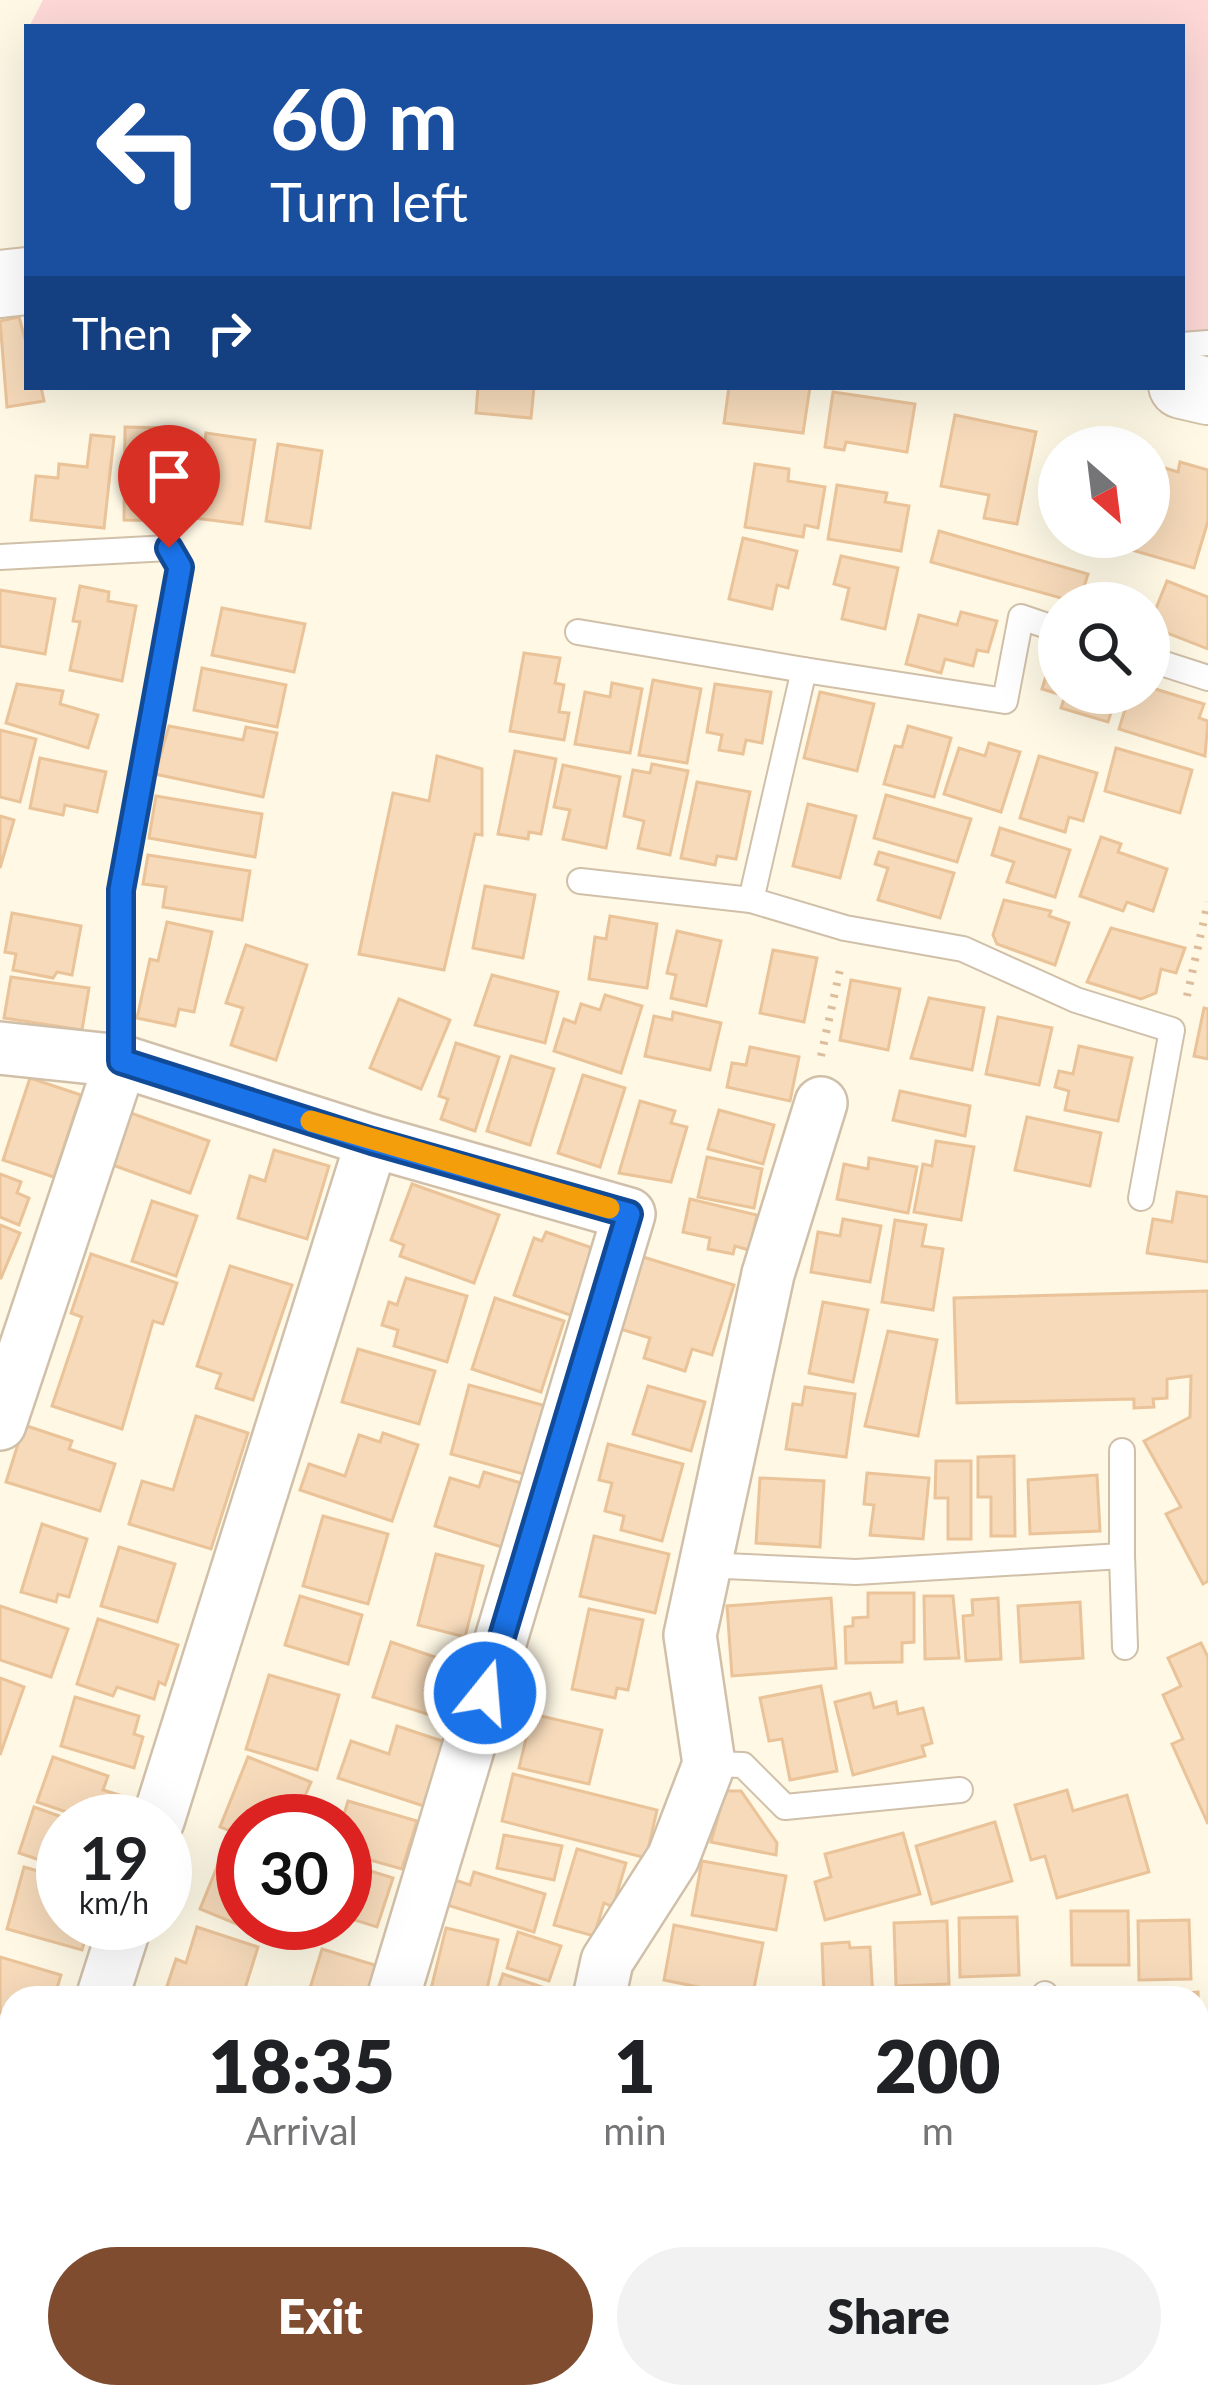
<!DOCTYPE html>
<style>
body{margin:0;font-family:Lato,sans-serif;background:#f2f2f2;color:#202124;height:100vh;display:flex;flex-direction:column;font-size:45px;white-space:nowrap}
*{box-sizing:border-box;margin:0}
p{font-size:39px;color:#757577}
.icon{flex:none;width:66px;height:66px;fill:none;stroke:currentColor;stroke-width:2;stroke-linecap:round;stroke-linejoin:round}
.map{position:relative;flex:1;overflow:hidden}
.side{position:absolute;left:0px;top:1986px;width:1209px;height:423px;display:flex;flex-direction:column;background:#fff;border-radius:36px 36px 0 0;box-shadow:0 12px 48px #0002}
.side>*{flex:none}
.banner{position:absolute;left:24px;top:24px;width:1161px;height:366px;border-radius:0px;box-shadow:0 12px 48px #0002;background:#1a4fa0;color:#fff;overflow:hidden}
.needle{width:78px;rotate:152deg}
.fabs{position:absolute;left:1038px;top:426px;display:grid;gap:24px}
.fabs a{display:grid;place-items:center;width:132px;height:132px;border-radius:50%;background:#fff;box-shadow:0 12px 48px #0002;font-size:60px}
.speed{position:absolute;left:36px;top:1794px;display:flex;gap:24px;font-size:60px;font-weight:700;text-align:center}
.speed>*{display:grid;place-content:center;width:156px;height:156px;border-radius:50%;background:#fff;box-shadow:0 12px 48px #0002;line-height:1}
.speed small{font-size:30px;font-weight:400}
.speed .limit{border:18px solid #d22;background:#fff;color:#111}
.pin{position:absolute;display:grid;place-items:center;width:102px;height:102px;color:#fff;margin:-123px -51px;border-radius:50% 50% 50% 0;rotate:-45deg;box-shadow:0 0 12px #0007}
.pin .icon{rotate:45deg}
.me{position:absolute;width:132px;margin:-66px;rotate:17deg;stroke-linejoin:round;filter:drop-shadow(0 0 9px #0008)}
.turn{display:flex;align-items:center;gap:42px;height:252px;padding:0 48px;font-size:54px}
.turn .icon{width:156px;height:156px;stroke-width:2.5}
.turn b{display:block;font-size:84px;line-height:102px}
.then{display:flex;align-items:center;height:114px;padding:0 48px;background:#0003;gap:24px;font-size:45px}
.eta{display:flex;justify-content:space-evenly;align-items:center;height:204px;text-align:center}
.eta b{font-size:72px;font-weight:800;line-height:84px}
.primary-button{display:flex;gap:24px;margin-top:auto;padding:24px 48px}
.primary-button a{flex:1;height:138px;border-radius:72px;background:#7f4c30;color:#fff;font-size:48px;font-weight:800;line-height:138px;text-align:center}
.primary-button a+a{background:#f2f2f2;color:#202124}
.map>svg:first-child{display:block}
.medical{fill:#fdd8d7}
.building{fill:#f6daba;stroke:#eac399;stroke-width:3}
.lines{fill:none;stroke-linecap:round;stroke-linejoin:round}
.lane-casing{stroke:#d1c0a9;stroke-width:28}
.street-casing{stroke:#d1c0a9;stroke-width:56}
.secondary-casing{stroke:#d4c2a7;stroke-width:70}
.path{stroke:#dcbe9c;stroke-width:8;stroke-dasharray:3 9;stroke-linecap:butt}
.lane{stroke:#fff;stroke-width:24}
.street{stroke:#fff;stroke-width:51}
.secondary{stroke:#fff;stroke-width:66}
.route-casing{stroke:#114b97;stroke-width:30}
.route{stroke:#1a73e8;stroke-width:21}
.slow{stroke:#f59e0b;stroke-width:21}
</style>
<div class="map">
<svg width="1208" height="2407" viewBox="0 0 1208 2407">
<rect width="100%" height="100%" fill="#fef8e5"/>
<polygon class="medical" points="43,0 1208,0 1208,363 1182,357 1182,27 29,27"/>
<g class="building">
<polygon points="19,317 27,346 27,387 41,387 44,401 7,407 0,321"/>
<polygon points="478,387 534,387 531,418 476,413"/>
<polygon points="729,387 810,387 803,433 724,423"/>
<polygon points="833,392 915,404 907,452 846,442 844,450 825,447"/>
<polygon points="955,415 1036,432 1017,524 984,518 989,495 941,486"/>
<polygon points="125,427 177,428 176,521 124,520"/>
<polygon points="206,433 255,440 242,524 194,518"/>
<polygon points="91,435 114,437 104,528 31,520 36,476 58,478 59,464 87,467"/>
<polygon points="278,444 322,451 310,528 266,521"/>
<polygon points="1180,462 1208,470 1208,521 1194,568 1118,546 1121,537 1149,537 1149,463 1178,472"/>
<polygon points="755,464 789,469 788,481 825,487 818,528 805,525 803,537 745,527"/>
<polygon points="837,485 887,493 885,502 909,506 901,551 828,539"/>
<polygon points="939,531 1088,574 1079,603 931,562"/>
<polygon points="743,538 797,551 788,588 777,585 772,609 729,599"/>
<polygon points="841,556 898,568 885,629 842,619 849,588 834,584"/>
<polygon points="1167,581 1208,597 1208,649 1149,626"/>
<polygon points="80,586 109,592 108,601 136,606 122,681 70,670 80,622 73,621"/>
<polygon points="0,590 55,599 45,654 0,646"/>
<polygon points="222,608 305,624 294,672 212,655"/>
<polygon points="961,612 997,621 988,652 977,650 973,666 945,659 941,673 906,664 919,615 957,625"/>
<polygon points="524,653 560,658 555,683 564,685 559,712 569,713 564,740 510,731"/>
<polygon points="1053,653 1059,655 1059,693 1117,693 1108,722 1061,708 1065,696 1042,689"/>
<polygon points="202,668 286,685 277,727 194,710"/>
<polygon points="653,680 701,689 687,763 639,755"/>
<polygon points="612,683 642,689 630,753 575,744 585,692 610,697"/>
<polygon points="17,684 63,691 60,704 98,715 88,748 6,723"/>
<polygon points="715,684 771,692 762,743 746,740 743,754 719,750 722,735 707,732"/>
<polygon points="1149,687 1204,704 1199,718 1208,721 1205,756 1119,729 1130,693 1149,693"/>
<polygon points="820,692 874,704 857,771 804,758"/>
<polygon points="169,726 243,740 246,727 277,733 263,797 155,774"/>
<polygon points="908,726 951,738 934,797 884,784 895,746 902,747"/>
<polygon points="0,730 36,739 20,802 0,797"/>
<polygon points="989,743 1020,752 1001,812 944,794 959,748 985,756"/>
<polygon points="1116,748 1192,770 1180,813 1105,791"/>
<polygon points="515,751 556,759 541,834 529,832 528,839 498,834"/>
<polygon points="437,756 482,769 482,835 475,834 444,970 359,954 393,793 429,801"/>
<polygon points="1039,756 1097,773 1083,821 1069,817 1065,832 1020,818"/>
<polygon points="40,758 106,772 97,812 65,805 63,815 30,808"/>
<polygon points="652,764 688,771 670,855 638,848 644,821 624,816 633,770 650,773"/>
<polygon points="563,765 620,777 606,848 563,839 570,810 554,807"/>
<polygon points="697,782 750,792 736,859 717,856 715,865 681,858"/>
<polygon points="886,795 971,819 957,862 874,838"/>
<polygon points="156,796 262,814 255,857 149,838"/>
<polygon points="808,804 856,816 840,878 793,866"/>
<polygon points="0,816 14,820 0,868"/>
<polygon points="1000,828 1070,850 1055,897 1007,882 1014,862 992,855"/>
<polygon points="1101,837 1121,844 1118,852 1167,869 1153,911 1127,902 1123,911 1080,896"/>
<polygon points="879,852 954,873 940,918 878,900 888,868 875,864"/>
<polygon points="148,855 250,871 242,920 163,907 166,887 143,884"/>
<polygon points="485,886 535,895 523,958 473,948"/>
<polygon points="1004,900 1051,911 1049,916 1069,923 1055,965 997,944 993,935"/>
<polygon points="12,913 81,926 72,975 57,972 53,978 13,970 16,954 5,952"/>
<polygon points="610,916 657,924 647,988 589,979 595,937 606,939"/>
<polygon points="167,922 212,932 194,1012 179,1009 175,1026 137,1018 150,959 158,961"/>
<polygon points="1111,928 1185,948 1176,973 1161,969 1156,993 1141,999 1087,982"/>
<polygon points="677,931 721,941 706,1006 671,998 676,975 667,973"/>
<polygon points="246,945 307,965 276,1060 231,1045 243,1008 226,1003"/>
<polygon points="773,950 817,958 804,1022 760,1013"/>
<polygon points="492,975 558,992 545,1043 475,1025"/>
<polygon points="11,977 89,988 82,1030 4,1018"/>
<polygon points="851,980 900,989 888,1050 840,1040"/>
<polygon points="605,995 642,1006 621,1073 554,1051 564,1019 575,1023 581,1004 600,1010"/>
<polygon points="929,998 984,1008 972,1070 911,1058"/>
<polygon points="399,999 450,1020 421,1089 370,1068"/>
<polygon points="1204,1008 1208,1009 1208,1059 1194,1056"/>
<polygon points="673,1012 721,1023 710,1070 645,1056 654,1016 672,1020"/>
<polygon points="998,1017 1052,1028 1039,1085 986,1074"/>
<polygon points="456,1043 499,1057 475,1131 441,1119 448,1099 439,1096"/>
<polygon points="1079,1046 1132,1058 1118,1121 1065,1110 1069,1091 1055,1087 1059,1071 1073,1074"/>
<polygon points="750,1047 799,1057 790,1101 727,1087 732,1063 746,1065"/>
<polygon points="511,1056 554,1069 530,1145 487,1131"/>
<polygon points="583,1075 625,1088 600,1167 558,1153"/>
<polygon points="30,1078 81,1095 54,1177 3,1160"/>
<polygon points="900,1091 970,1106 965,1136 893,1120"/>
<polygon points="640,1101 675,1111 671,1123 687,1127 671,1182 619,1173"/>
<polygon points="719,1110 774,1125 763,1164 708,1149"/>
<polygon points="128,1112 209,1141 190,1193 110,1164"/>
<polygon points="1027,1117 1101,1133 1090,1186 1015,1170"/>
<polygon points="936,1141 974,1147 961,1220 914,1212 923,1164 932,1166"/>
<polygon points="274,1150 329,1166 307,1239 238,1218 250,1176 265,1181"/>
<polygon points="707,1157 762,1169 754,1208 698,1197"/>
<polygon points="869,1158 917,1167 908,1213 837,1199 844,1164 868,1169"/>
<polygon points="0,1174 21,1182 17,1193 29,1198 19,1225 0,1217"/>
<polygon points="412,1184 499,1215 474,1283 400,1256 404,1245 391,1240"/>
<polygon points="1177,1192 1208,1197 1208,1262 1147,1253 1153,1219 1172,1222"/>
<polygon points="690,1199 757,1215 749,1250 735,1246 733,1254 708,1249 710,1238 683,1232"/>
<polygon points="152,1201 197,1216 176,1276 132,1261"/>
<polygon points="843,1219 881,1226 870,1282 811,1272 818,1232 840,1236"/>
<polygon points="895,1220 926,1225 922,1246 943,1249 933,1310 882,1302"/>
<polygon points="0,1225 20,1233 1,1278 0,1278"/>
<polygon points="546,1232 598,1250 573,1316 514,1295 534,1238 542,1241"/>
<polygon points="91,1254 177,1283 163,1324 153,1321 122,1429 52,1406 82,1317 71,1313"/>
<polygon points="640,1256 734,1285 712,1355 692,1349 685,1371 644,1358 650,1338 617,1328"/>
<polygon points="230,1266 292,1285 253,1400 216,1388 221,1374 197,1366"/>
<polygon points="406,1278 467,1296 447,1362 394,1346 398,1330 382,1325 389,1302 397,1305"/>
<polygon points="1208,1291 1208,1581 1203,1584 1166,1514 1181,1507 1144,1441 1190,1417 1191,1376 1167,1379 1167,1398 1153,1399 1154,1407 1134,1408 1134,1399 957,1403 954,1298"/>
<polygon points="495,1298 564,1321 541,1392 472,1369"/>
<polygon points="823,1302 868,1310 853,1382 809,1373"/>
<polygon points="888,1331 937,1340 918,1436 865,1426"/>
<polygon points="358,1349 435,1371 419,1424 342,1402"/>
<polygon points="469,1385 546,1406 527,1475 451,1454"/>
<polygon points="648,1386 705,1402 691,1451 633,1434"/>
<polygon points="805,1387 855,1394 846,1457 786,1449 793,1404 802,1405"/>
<polygon points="196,1416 248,1433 211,1549 129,1524 142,1481 173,1490"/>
<polygon points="24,1425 72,1441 69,1449 115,1464 100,1511 6,1482"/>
<polygon points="383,1433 418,1445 392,1521 300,1490 309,1464 345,1476 359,1435 380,1442"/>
<polygon points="608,1444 683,1464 662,1541 621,1530 624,1516 605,1511 612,1483 599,1480"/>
<polygon points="1014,1456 1015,1536 991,1536 991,1497 978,1497 978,1457"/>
<polygon points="936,1461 971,1461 971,1539 948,1539 948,1498 935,1498"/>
<polygon points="484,1472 521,1483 502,1547 435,1526 450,1478 479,1487"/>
<polygon points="867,1473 929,1478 923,1539 870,1535 874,1505 864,1504"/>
<polygon points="1097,1475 1100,1531 1030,1534 1028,1480"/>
<polygon points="760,1478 824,1481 820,1547 756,1543"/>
<polygon points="323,1516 388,1534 368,1604 303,1586"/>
<polygon points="42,1524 87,1539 69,1597 58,1594 56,1602 21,1592"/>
<polygon points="594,1536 669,1554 655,1613 580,1596"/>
<polygon points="119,1547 175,1564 157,1622 101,1606"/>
<polygon points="436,1554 483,1566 465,1637 418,1625"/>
<polygon points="868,1593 914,1593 914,1642 902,1643 902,1662 846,1663 845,1627 853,1626 853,1618 868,1617"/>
<polygon points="300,1596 362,1615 348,1664 285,1645"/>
<polygon points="924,1596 953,1596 959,1658 925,1659"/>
<polygon points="831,1598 836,1668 732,1676 727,1606"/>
<polygon points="998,1598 1001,1659 966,1661 963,1616 973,1615 972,1600"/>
<polygon points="1080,1602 1083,1658 1021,1662 1018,1606"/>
<polygon points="0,1606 68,1629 51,1677 0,1660"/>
<polygon points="589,1609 643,1620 628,1690 617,1688 615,1698 572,1689"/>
<polygon points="98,1619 178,1645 165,1685 159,1682 154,1699 117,1687 113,1696 77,1684"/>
<polygon points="391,1642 464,1667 446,1720 373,1697"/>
<polygon points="1201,1643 1208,1657 1208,1824 1172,1744 1183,1739 1163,1695 1181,1686 1168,1658"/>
<polygon points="269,1675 339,1695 317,1770 246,1749"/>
<polygon points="0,1678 24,1687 0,1755"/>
<polygon points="821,1686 837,1771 790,1780 782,1739 769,1741 760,1698"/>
<polygon points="870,1693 874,1708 896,1702 898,1714 923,1708 932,1743 922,1746 925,1756 853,1775 835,1702"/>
<polygon points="75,1697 139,1716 134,1734 143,1737 134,1768 61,1746"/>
<polygon points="532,1714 602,1730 589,1784 519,1768"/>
<polygon points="397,1726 448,1743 427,1807 338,1778 351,1741 389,1754"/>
<polygon points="53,1757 108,1776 103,1790 129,1798 121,1821 93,1821 37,1802"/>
<polygon points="248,1757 311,1782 294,1821 243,1821 243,1836 220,1827"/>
<polygon points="513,1774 657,1810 646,1858 502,1821"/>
<polygon points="1067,1790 1073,1811 1127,1795 1149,1872 1057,1898 1045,1856 1031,1860 1015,1805"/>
<polygon points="725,1791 741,1791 777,1843 776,1855 711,1842"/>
<polygon points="348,1801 417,1821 402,1869 345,1853 342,1821"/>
<polygon points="34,1807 73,1821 63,1821 63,1868 19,1853"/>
<polygon points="995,1822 1012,1881 932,1904 916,1846"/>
<polygon points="903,1833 920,1894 825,1920 815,1882 831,1877 825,1854"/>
<polygon points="504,1835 562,1846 554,1880 497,1868"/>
<polygon points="228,1840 243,1846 243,1923 266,1923 261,1934 200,1909"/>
<polygon points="577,1849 626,1863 613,1907 604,1903 594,1936 554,1925"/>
<polygon points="702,1861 786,1876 776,1930 692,1915"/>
<polygon points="345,1863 393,1878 377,1927 345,1917"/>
<polygon points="24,1867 63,1878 63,1923 90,1923 82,1950 7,1929"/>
<polygon points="474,1872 545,1894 534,1932 444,1904 452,1879 470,1885"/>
<polygon points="1071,1911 1128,1911 1129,1965 1072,1965"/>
<polygon points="1017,1917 1019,1975 960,1977 959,1918"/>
<polygon points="1189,1920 1191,1979 1139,1980 1138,1921"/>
<polygon points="947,1921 949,1984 896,1986 894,1923"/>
<polygon points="674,1925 763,1943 752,1998 664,1980"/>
<polygon points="197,1927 258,1947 242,1998 163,1998 176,1959 186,1963"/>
<polygon points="446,1928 498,1940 485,1998 431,1989"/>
<polygon points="518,1932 561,1946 549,1981 507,1968"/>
<polygon points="849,1942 850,1948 870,1947 873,1998 824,1998 822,1944"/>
<polygon points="322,1949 378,1966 368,1998 307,1998"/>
<polygon points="0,1957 61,1975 55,1995 63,1998 12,1998 12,2016 0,2013"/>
<polygon points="503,1974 551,1990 548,1998 495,1998"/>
<polygon points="1198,1992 1199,2039 1197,1998 1121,1998"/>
<polygon points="8,2020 12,2021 12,2109 0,2105 0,2043"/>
<polygon points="1197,2062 1208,2062 1208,2126 1197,2127"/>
<polygon points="0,2111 12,2116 12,2155 0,2188"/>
<polygon points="1208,2139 1208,2195 1197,2200 1197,2144"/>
<polygon points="1208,2208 1208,2251 1197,2258 1197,2211"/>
<polygon points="56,2397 118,2397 115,2407 89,2407"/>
<polygon points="179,2397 243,2397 239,2407 176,2407"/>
<polygon points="903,2397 959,2397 960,2407 905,2407"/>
<polygon points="967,2397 1040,2397 1040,2402 1024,2407 998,2407 997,2400 968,2406"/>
</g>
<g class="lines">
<g class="lane-casing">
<g id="lane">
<polyline points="1182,345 1208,343"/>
<polyline points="0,557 169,548 180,567 121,890 121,1061"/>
<polyline points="1059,630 1021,617 1005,701 804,670 751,900 845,928 963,949 1076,1000 1172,1030 1141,1198"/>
<polyline points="578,632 804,670"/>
<polyline points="1149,659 1208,678"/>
<polyline points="580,881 751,900"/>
<polyline points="1122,1556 1122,1451"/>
<polyline points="702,1565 856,1572 1122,1556 1125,1647"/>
<polyline points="709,1764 743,1765 785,1807 960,1790"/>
<polyline points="1045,1994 1046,1998"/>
<polyline points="763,2407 763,2397"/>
</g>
</g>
<g class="street-casing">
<g id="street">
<polyline points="0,1048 121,1061 372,1141 629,1214 393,1998"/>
<polyline points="0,1424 121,1061"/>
<polyline points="158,1821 372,1141"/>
<polyline points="102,1998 126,1923"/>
<polyline points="599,1998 607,1961 673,1858 709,1764 690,1635 768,1274 821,1103"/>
<polyline points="0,2222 12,2226"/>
<polyline points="0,2323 12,2285"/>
<polyline points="1197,2337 1208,2328"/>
<polyline points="523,2397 550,2407"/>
<polyline points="270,2407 273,2397"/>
<polyline points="610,2407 651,2400 691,2407"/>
<polyline points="1122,2407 1132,2397"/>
</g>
</g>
<g class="secondary-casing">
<g id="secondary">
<polyline points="0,284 27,281"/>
<polyline points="1182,385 1208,391"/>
</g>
</g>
<g class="path">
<polyline points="1187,996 1208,902"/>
<polyline points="821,1056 841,965"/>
</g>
<use href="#lane" class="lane"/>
<use href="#street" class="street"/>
<use href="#secondary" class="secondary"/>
</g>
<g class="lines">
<g class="route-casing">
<polyline id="route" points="169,548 180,567 121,890 121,1061 372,1141 629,1214 485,1693"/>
</g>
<use href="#route" class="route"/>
<polyline class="slow" points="311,1121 609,1208"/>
</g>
</svg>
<div class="fabs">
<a><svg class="needle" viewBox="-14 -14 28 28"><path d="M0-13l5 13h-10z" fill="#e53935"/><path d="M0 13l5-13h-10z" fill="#757577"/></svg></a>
<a><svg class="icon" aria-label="search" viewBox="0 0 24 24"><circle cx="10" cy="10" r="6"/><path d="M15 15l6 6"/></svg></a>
</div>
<div class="speed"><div>19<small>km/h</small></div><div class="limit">30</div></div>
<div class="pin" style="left:169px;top:548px;background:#d93025"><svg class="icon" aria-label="arrive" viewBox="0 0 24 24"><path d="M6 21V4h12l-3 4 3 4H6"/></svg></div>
<svg class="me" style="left:485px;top:1693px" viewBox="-20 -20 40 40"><circle r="17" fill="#1a73e8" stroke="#fff" stroke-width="3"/><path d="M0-11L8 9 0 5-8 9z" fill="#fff"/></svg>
<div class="banner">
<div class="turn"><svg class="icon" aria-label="left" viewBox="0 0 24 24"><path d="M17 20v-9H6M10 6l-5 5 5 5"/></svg><div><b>60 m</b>Turn left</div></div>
<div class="then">Then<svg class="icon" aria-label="right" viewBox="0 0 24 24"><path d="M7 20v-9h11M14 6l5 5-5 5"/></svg></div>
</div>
<section class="side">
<div class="eta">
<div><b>18:35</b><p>Arrival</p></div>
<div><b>1</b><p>min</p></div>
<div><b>200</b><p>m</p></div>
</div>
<div class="primary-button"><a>Exit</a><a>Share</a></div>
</section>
</div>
